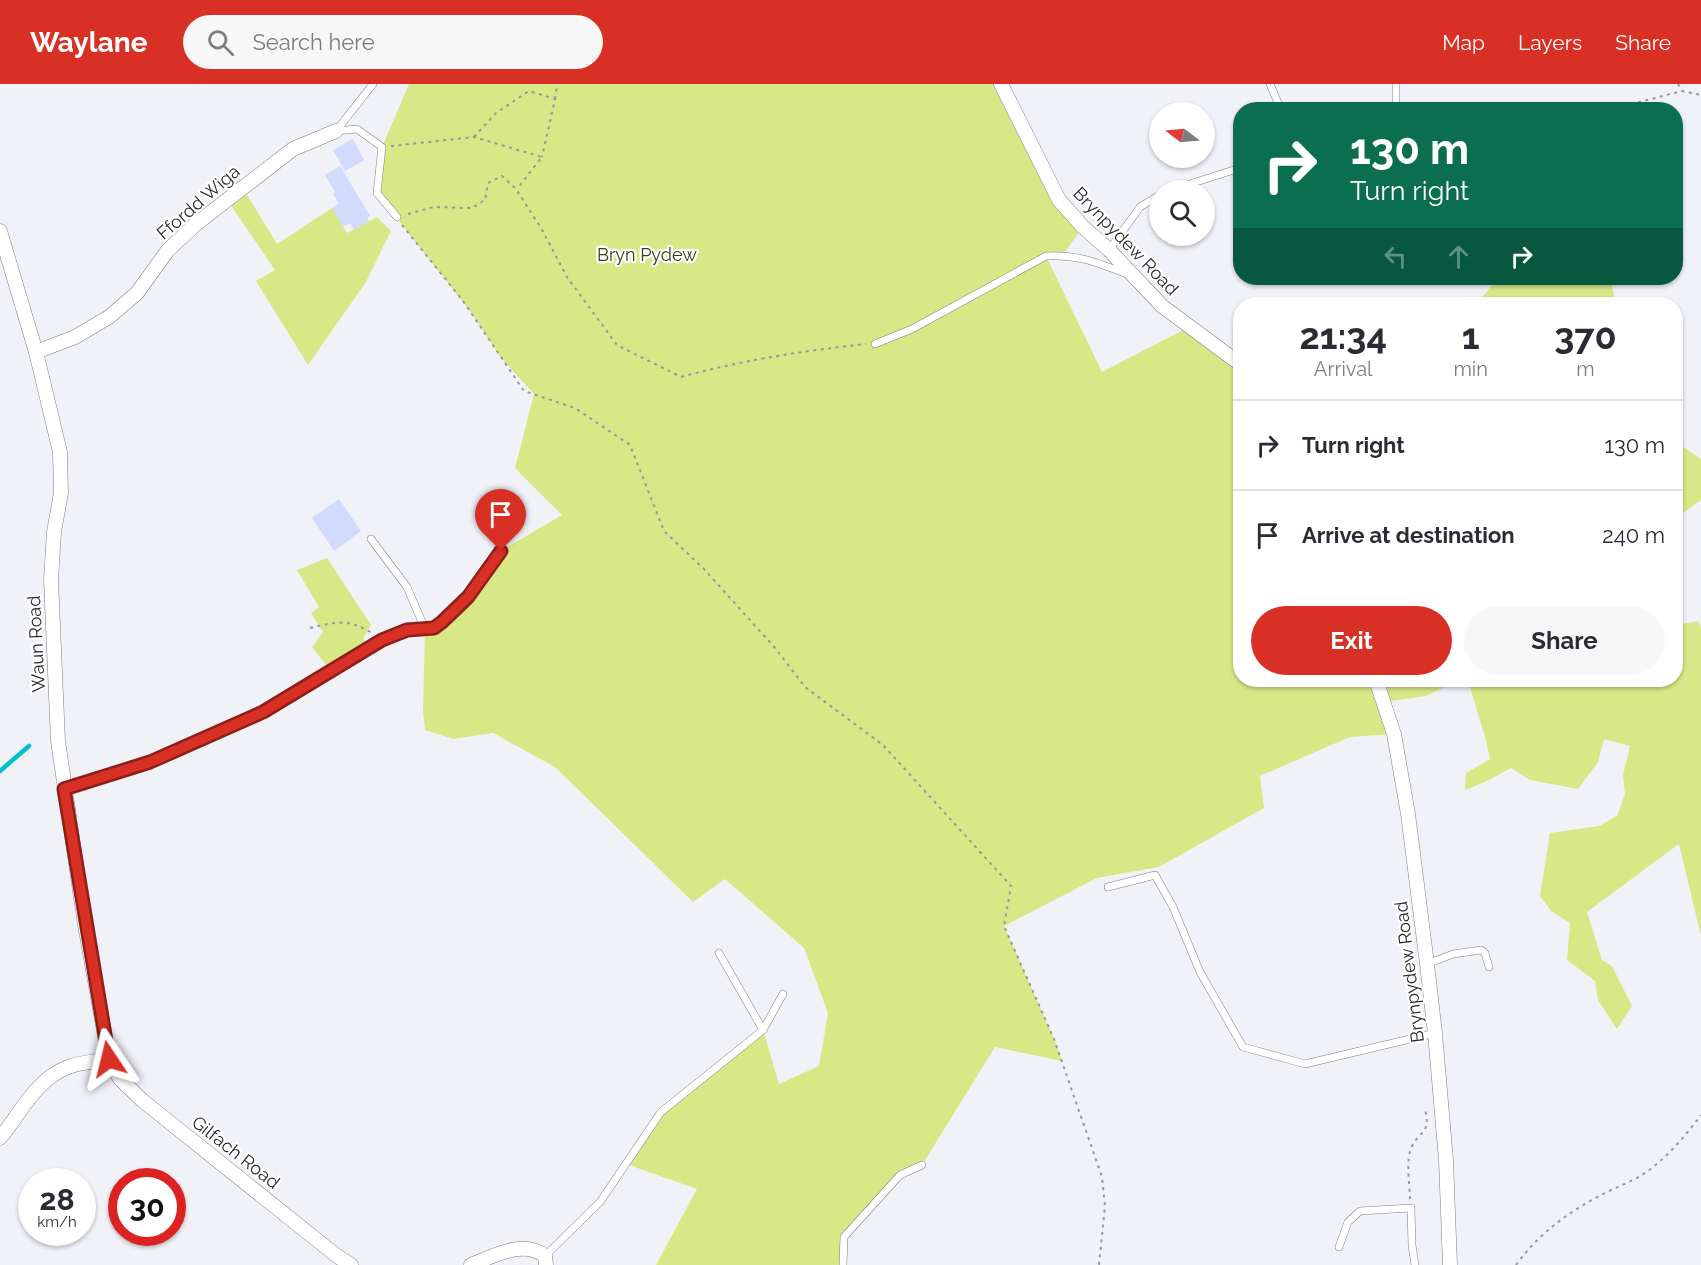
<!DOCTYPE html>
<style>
body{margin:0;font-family:Raleway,sans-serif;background:#f7f7f7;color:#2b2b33;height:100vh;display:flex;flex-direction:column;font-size:22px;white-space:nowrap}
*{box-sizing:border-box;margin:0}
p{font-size:20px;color:#7c7c81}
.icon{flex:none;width:33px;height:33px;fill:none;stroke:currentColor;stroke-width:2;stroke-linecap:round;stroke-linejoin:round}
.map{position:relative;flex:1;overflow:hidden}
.drawer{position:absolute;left:1233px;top:213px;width:450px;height:390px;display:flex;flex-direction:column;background:#fff;border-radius:24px;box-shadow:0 2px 4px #0004}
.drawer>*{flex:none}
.guide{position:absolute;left:1233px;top:18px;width:450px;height:183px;border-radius:24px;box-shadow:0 2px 4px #0004;background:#0b6e4f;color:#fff;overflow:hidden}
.needle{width:39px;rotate:286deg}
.fabs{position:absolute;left:1149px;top:18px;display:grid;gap:12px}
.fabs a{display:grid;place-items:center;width:66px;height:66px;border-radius:50%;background:#fff;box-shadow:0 2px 4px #0004;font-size:30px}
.speed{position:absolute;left:18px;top:1084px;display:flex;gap:12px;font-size:30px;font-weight:700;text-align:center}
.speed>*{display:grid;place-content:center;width:78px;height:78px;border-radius:50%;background:#fff;box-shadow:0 2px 4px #0004;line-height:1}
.speed small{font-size:15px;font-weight:400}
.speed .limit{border:9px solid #d22;background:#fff;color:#111}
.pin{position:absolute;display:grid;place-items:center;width:51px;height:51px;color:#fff;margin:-62px -26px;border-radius:50% 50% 50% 0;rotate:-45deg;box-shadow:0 0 6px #0007}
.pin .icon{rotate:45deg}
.me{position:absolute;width:66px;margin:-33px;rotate:350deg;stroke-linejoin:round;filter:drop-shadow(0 0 4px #0008)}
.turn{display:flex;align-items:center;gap:21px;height:126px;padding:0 18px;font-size:27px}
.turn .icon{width:78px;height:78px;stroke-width:2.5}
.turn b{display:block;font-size:42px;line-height:51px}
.lanes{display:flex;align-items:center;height:57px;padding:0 18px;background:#0003;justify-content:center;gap:30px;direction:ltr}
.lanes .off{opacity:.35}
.eta{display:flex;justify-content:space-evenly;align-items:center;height:102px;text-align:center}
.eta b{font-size:36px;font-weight:700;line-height:42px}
.button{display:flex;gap:12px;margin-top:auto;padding:12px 18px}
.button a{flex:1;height:69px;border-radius:36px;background:#d93025;color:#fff;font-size:24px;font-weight:700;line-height:69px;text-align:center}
.button a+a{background:#f7f7f7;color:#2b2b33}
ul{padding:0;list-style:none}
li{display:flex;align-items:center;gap:18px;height:90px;padding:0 18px;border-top:2px solid #e1e1e2}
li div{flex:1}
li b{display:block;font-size:22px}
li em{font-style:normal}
header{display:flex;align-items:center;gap:36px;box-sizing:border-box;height:84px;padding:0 30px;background:#d93025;color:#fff}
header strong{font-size:28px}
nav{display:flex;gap:33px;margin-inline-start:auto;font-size:21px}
.search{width:420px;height:54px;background:#f7f7f7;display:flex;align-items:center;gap:15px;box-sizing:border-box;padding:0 21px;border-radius:33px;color:#7c7c81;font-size:22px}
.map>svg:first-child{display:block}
.green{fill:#d8e887}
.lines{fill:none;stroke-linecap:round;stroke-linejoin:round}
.stream{stroke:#02c1ca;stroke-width:4.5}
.building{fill:#d2dafe}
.lane-casing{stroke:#7e7f85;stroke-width:8}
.street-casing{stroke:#7e7f85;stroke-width:15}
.path{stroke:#97989c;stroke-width:2;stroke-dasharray:3 4.5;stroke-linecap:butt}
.lane{stroke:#fff;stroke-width:7}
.street{stroke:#fff;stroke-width:14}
.route-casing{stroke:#8d1f18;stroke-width:15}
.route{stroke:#d93025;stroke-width:10}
.labels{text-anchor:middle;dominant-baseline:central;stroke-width:4.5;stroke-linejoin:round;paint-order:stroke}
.street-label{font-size:18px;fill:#27282a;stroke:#fff}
.park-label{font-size:18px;fill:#373d14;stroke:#fff}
</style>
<header>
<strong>Waylane</strong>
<div class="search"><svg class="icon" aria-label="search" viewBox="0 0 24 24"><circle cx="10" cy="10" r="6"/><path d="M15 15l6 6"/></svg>Search here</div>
<nav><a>Map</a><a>Layers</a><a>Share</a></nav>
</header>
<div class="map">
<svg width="1701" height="1181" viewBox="0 0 1701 1181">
<rect width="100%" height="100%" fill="#f1f2f8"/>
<g class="green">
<polygon points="409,0 1001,0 1059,116 1083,143 1063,171 1046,172 1102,288 1189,243 1240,280 1240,596 1466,596 1453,599 1426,612 1384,618 1394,650 1350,653 1260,692 1264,724 1159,783 1097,794 1004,842 1054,955 1062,977 995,963 922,1081 900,1091 844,1153 847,1181 656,1181 697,1105 626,1080 661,1028 763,946 779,1000 819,982 828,929 804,864 725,795 693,818 555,683 493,649 453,655 425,646 423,626 425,545 442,538 468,513 501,467 562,431 515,384 534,310 501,274 470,227 377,109 382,63"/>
<polygon points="246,109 277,160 332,124 347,149 377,133 391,147 366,198 308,281 256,197 275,186 230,120"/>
<polygon points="1499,194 1610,194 1616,220 1476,220"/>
<polygon points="1676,358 1701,375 1701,416 1676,434"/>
<polygon points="327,474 371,541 364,553 365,561 326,581 312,563 323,548 311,529 319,523 297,486"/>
<path d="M1699,537L1701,546V852L1679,760L1587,828L1602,876L1612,882L1632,922L1617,945L1598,916L1595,897L1567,876L1570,839L1551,827L1540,812L1550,749L1599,742L1617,732L1625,710L1623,691L1630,662L1604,655L1598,678L1578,705L1530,696L1511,684L1487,697L1465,706L1466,689L1490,675C1485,648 1475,623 1468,596H1676V541Z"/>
</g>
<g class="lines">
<polyline class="stream" points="0,687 29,662"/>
</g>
<g class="building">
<polygon points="353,55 364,76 345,87 333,66"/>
<polygon points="340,82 370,132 367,134 369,137 354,146 350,139 343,143 332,124 339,119 333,110 335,108 325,91"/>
<polygon points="339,415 361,447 334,467 312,434"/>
</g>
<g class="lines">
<g class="lane-casing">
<g id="lane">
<polyline points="1270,0 1281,26"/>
<polyline points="1396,0 1396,26"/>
<polyline points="336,47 357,45 382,63 377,109 397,133"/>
<polyline points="336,47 373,0"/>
<polyline points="1171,106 1240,84"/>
<polyline points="1109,166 1140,123 1160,111"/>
<path d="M875,260L912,245L1046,172C1077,170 1098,179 1127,190"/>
<path d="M425,545C456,539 484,491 501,467"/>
<polyline points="64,705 150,678 263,628 382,556 407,546 425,545 407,503 371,455"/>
<polyline points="1108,803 1155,791 1173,823 1200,888 1243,963 1305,980 1435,949"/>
<polyline points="719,869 763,946"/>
<polyline points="1427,880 1453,870 1481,866 1485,869 1489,883"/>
<polyline points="1339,1163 1348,1138 1360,1127 1411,1124 1412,1161 1415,1181"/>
<polyline points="545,1172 600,1118 661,1028 763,946 783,910"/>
<polyline points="843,1181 844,1153 900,1091 922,1081"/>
</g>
</g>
<g class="street-casing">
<g id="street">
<polyline points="1001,0 1059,116 1083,143 1109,166 1162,222 1240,280"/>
<polyline points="0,147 36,268 60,368 61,409 54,448 51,496 58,657 85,841 109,975 120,995 143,1017 337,1172 351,1181"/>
<polyline points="36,268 75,253 109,233 137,209 168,166 196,140 293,65 336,47"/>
<polyline points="1376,596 1394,650 1408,730 1427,880 1435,949 1446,1076 1450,1181"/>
<path d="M0,1054C21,1029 35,996 68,983C80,978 96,978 109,975"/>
<path d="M471,1181C493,1172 524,1155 545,1172L546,1181"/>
</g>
</g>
<g class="path">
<polyline points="1678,0 1682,7 1701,11"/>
<polyline points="555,15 557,0"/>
<polyline points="1609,26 1682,7"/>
<polyline points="474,53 496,29 529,7 555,15 542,73"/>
<polyline points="391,62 474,53 542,73 517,105"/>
<path d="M408,130L434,123L472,124L485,116L488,99L502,92L516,105L541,144L567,193L617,261L681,293C743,276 802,267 866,260"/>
<polyline points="402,141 463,217 524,307 575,324 630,361 664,447 704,485 776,565 805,603 883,661 1011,802 1004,842 1054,955 1102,1093 1105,1122 1099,1181"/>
<path d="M310,544C336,538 347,534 372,549"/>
<path d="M1410,1115C1410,1100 1405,1077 1412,1062C1421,1045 1431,1050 1425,1025"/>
<path d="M1516,1181C1539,1149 1571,1126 1605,1109C1615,1104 1625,1100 1635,1095C1661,1081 1683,1055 1701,1031"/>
</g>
<use href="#lane" class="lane"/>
<use href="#street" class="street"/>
</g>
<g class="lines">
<g class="route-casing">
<polyline id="route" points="109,975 64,705 150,678 263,628 382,556 407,546 434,544 442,538 468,513 501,467"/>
</g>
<use href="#route" class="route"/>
</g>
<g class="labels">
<g class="street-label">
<text transform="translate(198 118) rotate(-41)">Ffordd Wiga</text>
<text transform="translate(1126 157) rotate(46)">Brynpydew Road</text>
<text transform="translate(36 560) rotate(-93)">Waun Road</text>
<text transform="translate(1409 888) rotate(-97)">Brynpydew Road</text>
<text transform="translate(236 1068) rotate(38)">Gilfach Road</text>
</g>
<g class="park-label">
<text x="647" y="170">Bryn Pydew</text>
</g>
</g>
</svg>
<div class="fabs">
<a><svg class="needle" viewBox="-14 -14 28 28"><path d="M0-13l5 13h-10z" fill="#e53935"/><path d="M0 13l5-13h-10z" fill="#7c7c81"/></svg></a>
<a><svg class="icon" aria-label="search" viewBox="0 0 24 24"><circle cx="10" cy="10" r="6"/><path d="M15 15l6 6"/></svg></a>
</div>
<div class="speed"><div>28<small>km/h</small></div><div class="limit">30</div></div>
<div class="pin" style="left:501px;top:467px;background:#d93025"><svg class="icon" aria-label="arrive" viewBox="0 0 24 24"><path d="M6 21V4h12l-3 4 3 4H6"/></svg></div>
<svg class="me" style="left:109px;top:975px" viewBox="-20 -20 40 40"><path d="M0-17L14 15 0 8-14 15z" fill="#d93025" stroke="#fff" stroke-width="4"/></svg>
<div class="guide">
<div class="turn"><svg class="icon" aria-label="right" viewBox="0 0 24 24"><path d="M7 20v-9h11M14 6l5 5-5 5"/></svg><div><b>130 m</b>Turn right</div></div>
<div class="lanes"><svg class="icon off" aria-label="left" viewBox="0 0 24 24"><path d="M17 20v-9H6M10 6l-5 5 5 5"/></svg><svg class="icon off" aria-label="ahead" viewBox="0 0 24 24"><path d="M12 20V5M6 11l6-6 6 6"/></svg><svg class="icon" aria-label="right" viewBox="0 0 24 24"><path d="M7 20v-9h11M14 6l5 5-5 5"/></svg></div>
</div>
<section class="drawer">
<div class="eta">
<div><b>21:34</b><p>Arrival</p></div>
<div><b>1</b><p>min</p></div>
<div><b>370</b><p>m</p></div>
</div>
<ul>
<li><svg class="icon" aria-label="right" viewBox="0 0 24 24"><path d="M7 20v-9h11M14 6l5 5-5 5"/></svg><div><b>Turn right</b></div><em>130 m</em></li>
<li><svg class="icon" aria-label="arrive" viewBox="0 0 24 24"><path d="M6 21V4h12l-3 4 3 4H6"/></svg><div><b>Arrive at destination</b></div><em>240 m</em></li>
</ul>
<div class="button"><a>Exit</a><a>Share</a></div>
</section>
</div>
